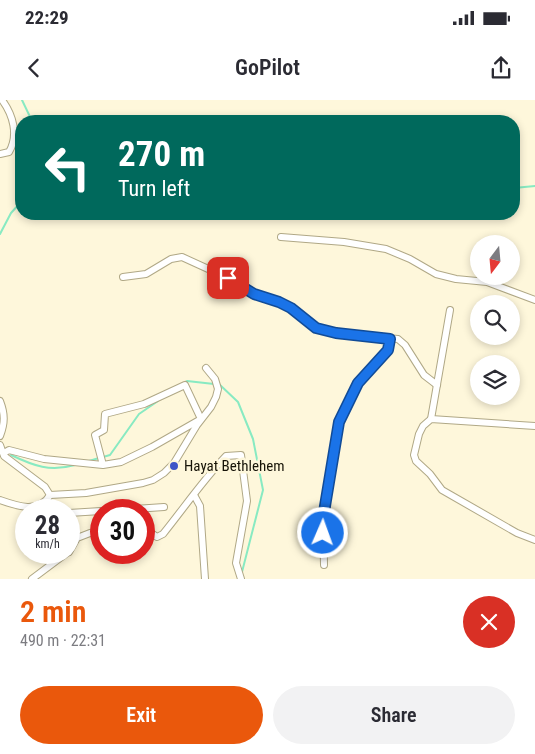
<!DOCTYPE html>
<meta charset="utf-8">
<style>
body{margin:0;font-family:"Roboto Condensed",sans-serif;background:#f2f2f3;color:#2b2b33;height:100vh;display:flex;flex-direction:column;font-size:19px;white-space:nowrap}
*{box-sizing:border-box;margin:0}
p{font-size:16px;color:#7c7c81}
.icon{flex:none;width:28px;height:28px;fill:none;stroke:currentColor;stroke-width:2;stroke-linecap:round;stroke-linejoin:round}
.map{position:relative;height:479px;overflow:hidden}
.panel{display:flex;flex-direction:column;background:#fff;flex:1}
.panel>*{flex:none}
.top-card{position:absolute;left:15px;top:15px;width:505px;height:105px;border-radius:20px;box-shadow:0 2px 8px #0003;background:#00695c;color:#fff;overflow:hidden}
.needle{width:32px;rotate:196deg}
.tools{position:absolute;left:470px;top:135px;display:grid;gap:10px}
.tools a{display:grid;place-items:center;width:50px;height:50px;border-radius:50%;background:#fff;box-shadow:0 2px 8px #0003;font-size:25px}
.speed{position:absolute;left:15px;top:399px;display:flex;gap:10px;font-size:25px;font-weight:700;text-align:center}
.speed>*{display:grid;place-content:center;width:65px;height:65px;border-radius:50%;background:#fff;box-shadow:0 2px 8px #0003;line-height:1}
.speed small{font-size:12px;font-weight:400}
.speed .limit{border:8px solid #d22;background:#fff;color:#111}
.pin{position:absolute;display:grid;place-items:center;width:42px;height:42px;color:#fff;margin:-21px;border-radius:10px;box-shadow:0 2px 8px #0006}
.me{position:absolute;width:55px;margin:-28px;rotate:2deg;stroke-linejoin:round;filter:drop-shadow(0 0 4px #0008)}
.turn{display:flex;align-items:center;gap:18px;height:105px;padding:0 20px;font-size:22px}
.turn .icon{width:65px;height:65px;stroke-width:2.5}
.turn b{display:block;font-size:35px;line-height:42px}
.round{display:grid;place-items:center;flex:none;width:52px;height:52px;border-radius:26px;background:#f2f2f3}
.overview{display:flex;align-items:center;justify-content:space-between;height:85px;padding:0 20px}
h1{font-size:30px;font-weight:600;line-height:38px;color:#ea580c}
.cta{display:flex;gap:10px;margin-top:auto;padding:10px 20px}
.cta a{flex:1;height:58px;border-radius:30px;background:#ea580c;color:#fff;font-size:20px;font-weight:600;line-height:58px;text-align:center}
.cta a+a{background:#f2f2f3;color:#2b2b33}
.status{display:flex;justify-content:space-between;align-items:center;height:35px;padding:0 25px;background:#fff;direction:ltr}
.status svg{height:14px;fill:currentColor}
header{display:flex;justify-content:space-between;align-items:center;height:65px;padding:0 20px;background:#fff;font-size:22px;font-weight:600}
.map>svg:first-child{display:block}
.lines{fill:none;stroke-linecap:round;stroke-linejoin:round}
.stream{stroke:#88eac2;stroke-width:2}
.street-casing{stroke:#b0a886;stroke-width:8}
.street{stroke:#fff;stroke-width:6}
.route-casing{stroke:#114b97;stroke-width:12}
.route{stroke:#1a73e8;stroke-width:9}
.poi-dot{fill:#3d54c7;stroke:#fef7db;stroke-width:2}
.labels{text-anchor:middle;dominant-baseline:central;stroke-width:5;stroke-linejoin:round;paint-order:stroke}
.poi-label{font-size:15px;fill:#161307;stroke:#fef7db;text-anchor:start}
</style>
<div class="status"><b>22:29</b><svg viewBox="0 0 49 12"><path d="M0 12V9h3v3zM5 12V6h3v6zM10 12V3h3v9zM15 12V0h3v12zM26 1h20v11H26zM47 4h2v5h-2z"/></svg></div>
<header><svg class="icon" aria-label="back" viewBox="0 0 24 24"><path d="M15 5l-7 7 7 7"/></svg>GoPilot<svg class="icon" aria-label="share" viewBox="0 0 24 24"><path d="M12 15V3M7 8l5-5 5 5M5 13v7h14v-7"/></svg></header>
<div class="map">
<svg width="535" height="479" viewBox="0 0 535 479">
<rect width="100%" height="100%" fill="#fef7db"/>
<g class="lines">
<g class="stream">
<polyline points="22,0 32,21"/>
<polyline points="514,88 535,86"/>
<polyline points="0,134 11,113 21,102"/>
<polyline points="185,283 187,281 214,284"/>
<polyline points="219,284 238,302 253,339 263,390 242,472"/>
<path d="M11,355C34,366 50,372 75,365"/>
<polyline points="103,357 110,355 139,314 158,301"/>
<polyline points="89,361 99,358"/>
</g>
<g class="street-casing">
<g id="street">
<path d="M0,54L9,52C19,35 13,15 2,0"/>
<polyline points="281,137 344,142 386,149 410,159 436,174 456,179 487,182 535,200"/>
<polyline points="123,177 146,174 171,159 182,157 228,178 254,194 279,202 291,209 316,228 336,233 398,239 405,245 424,275 437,285"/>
<path d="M0,301C5,314 5,323 0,336"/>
<polyline points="431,319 450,210"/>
<polyline points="535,326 431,319 423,326 419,334 414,355 416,361 430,374 442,390 517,433 535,440"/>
<polyline points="0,345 4,356 45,387 50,395"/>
<polyline points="4,353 9,350 44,359 103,365 121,362 152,347 201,319 185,285 144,304 105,314 104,330 95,335 103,365"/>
<polyline points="50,395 86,393 143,383 153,380 164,373 174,363 197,325 211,307 216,297 218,289 215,279 206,268"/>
<polyline points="194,395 200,406 205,479"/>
<path d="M0,400C17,406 39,414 50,395"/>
<polyline points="46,402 62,410"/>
<polyline points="120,410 164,407"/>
<polyline points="69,413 101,411"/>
<path d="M144,428L157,437L163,434C184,408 203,380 226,356L241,355L247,401L236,463L241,479"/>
<polyline points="69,452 77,438 90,433 101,431"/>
<polyline points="324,465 323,418 339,322 358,283 388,250 390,239"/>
<polyline points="32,479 68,452"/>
</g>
</g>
<use href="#street" class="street"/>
</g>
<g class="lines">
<g class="route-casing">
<polyline id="route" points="228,178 254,194 279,202 291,208 316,228 336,233 390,239 388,250 358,283 339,322 323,418 323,433"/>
</g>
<use href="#route" class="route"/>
</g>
<circle class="poi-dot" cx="174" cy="366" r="5"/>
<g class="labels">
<g class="poi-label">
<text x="184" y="366">Hayat Bethlehem</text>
</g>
</g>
</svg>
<div class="tools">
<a><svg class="needle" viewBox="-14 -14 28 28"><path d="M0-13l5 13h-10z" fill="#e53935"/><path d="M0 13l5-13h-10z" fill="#7c7c81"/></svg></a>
<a><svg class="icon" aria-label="search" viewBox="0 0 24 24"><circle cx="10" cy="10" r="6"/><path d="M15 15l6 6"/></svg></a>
<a><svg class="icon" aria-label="layers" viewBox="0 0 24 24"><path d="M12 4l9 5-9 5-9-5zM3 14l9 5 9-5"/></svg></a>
</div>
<div class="speed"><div>28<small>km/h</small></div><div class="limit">30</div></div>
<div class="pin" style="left:228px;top:178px;background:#d93025"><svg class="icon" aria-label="arrive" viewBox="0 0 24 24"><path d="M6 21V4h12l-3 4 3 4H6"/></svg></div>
<svg class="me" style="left:323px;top:433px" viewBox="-20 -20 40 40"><circle r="17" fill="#1a73e8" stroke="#fff" stroke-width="3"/><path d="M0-11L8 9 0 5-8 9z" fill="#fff"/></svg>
<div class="top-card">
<div class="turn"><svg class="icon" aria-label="left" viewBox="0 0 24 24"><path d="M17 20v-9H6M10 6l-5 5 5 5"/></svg><div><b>270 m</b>Turn left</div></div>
</div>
</div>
<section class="panel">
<div class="overview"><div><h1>2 min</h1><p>490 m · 22:31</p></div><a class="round" style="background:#d93025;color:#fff"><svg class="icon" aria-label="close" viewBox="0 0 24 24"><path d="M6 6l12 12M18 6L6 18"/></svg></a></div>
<div class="cta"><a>Exit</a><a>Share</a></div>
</section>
